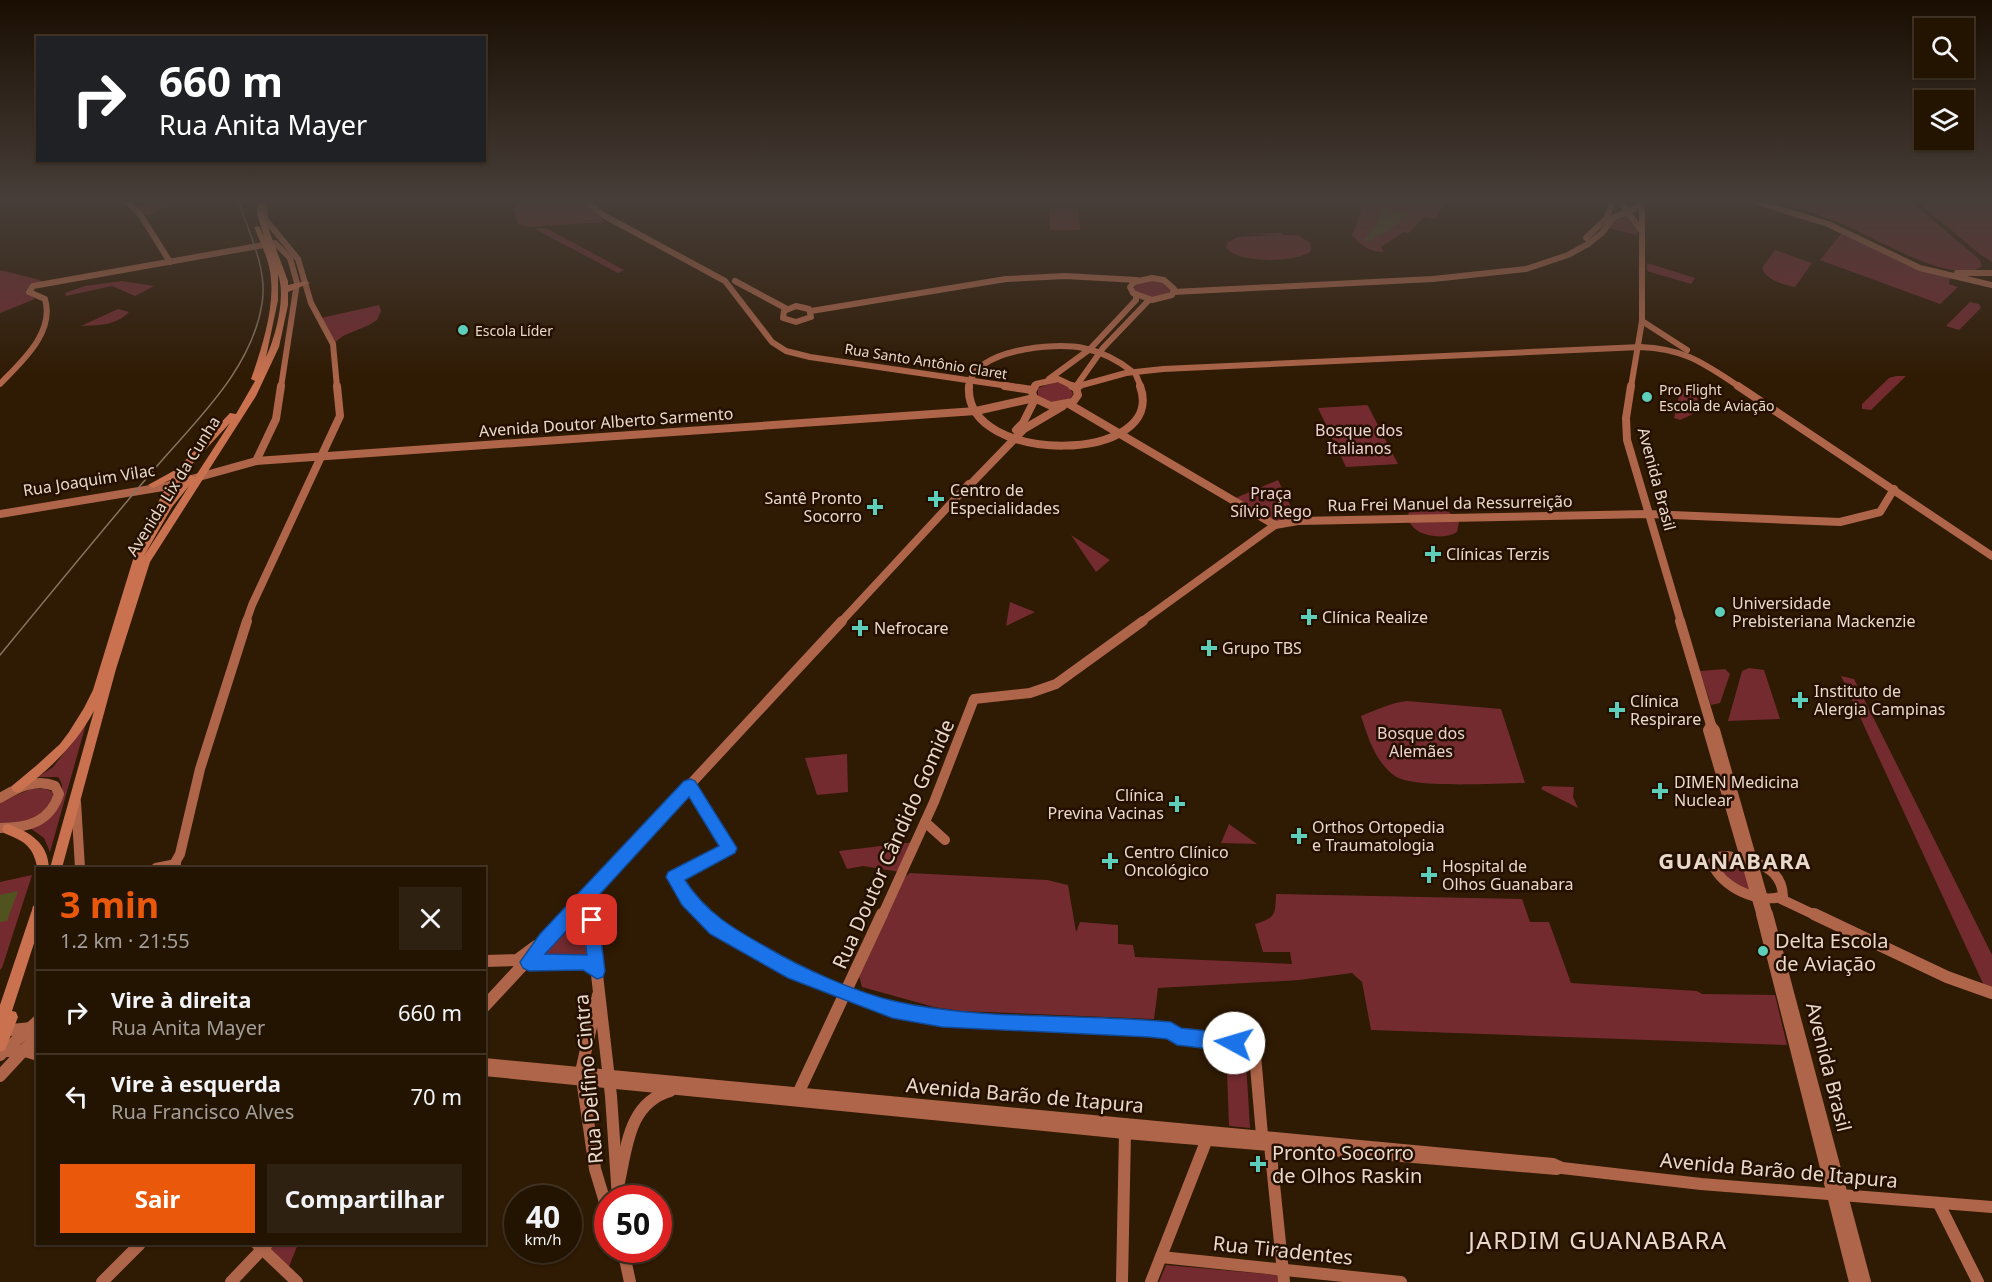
<!DOCTYPE html>
<html lang="pt">
<meta charset="utf-8">
<style>
body{margin:0;font-family:"Noto Sans",sans-serif;background:#2f2111;color:#f1f3f6;height:100vh;display:flex;flex-direction:column;font-size:22px;white-space:nowrap}
*{box-sizing:border-box;margin:0}
p{font-size:20px;color:#a39e99}
.icon{flex:none;width:33px;height:33px;fill:none;stroke:currentColor;stroke-width:2;stroke-linecap:round;stroke-linejoin:round}
.map{position:relative;flex:1;overflow:hidden}
.drawer{position:absolute;left:36px;top:867px;width:450px;height:378px;display:flex;flex-direction:column;background:#231402;border-radius:0px;box-shadow:0 2px 4px #0004,0 0 0 2px #403324}
.drawer>*{flex:none}
.top-card{position:absolute;left:36px;top:36px;width:450px;height:126px;border-radius:0px;box-shadow:0 2px 4px #0004,0 0 0 2px #403324;background:#202124;color:#fff;overflow:hidden}
.controls{position:absolute;left:1914px;top:18px;display:grid;gap:12px}
.controls a{display:grid;place-items:center;width:60px;height:60px;border-radius:0px;background:#231402;box-shadow:0 2px 4px #0004,0 0 0 2px #403324;font-size:30px}
.speed{position:absolute;left:504px;top:1185px;display:flex;gap:12px;font-size:30px;font-weight:700;text-align:center}
.speed>*{display:grid;place-content:center;width:78px;height:78px;border-radius:50%;background:#231402;box-shadow:0 2px 4px #0004,0 0 0 2px #403324;line-height:1}
.speed small{font-size:15px;font-weight:400}
.speed .limit{border:9px solid #d22;background:#fff;color:#111}
.pin{position:absolute;display:grid;place-items:center;width:51px;height:51px;color:#fff;margin:-26px;border-radius:12px;box-shadow:0 3px 9px #0006}
.me{position:absolute;width:66px;margin:-33px;rotate:276deg;stroke-linejoin:round;filter:drop-shadow(0 0 4px #0008)}
.turn{display:flex;align-items:center;gap:21px;height:126px;padding:0 24px;font-size:27px}
.turn .icon{width:78px;height:78px;stroke-width:2.5}
.turn b{display:block;font-size:42px;line-height:51px}
.round{display:grid;place-items:center;flex:none;width:63px;height:63px;border-radius:0px;background:#2f2111}
.overview{display:flex;align-items:center;justify-content:space-between;height:102px;padding:0 24px}
h1{font-size:36px;font-weight:700;line-height:45px;color:#ea580c}
.primary-button{display:flex;gap:12px;margin-top:auto;padding:12px 24px}
.primary-button a{flex:1;height:69px;border-radius:0px;background:#ea580c;color:#fff;font-size:24px;font-weight:700;line-height:69px;text-align:center}
.primary-button a+a{background:#2f2111;color:#f1f3f6}
ul{padding:0;list-style:none}
li{display:flex;align-items:center;gap:18px;height:84px;padding:0 24px;border-top:2px solid #403324}
li div{flex:1}
li b{display:block;font-size:22px}
li em{font-style:normal}
.map>svg:first-child{display:block}
.green{fill:#732b30}
.water{fill:#51531f}
.lines{fill:none;stroke-linecap:round;stroke-linejoin:round}
.major-far3{stroke:#ae6549;stroke-width:6}
.major-far2{stroke:#ae6549;stroke-width:8}
.major-far1{stroke:#ae6549;stroke-width:10}
.major{stroke:#ae6549;stroke-width:12}
.highway{fill:#ca7250;fill-rule:evenodd}
.rail{stroke:#867462;stroke-width:1.5}
.route{fill:#1a73e8;stroke:#114b97;stroke-width:1.5}
.poi-dot{fill:#5cceba;stroke:#251000;stroke-width:2}
.labels{text-anchor:middle;dominant-baseline:central;stroke-width:5;stroke-linejoin:round;paint-order:stroke}
.far-poi-label{font-size:14px;fill:#e8d9cc;stroke:#251000;text-anchor:start}
.far-street-label{font-size:14px;fill:#e8d9cc;stroke:#251000}
.street-label{font-size:16px;fill:#e8d9cc;stroke:#251000}
.park-label{font-size:16px;fill:#eed3d3;stroke:#251000}
.poi-label{font-size:16px;fill:#e8d9cc;stroke:#251000;text-anchor:start}
.near-street-label{font-size:20px;fill:#e8d9cc;stroke:#251000}
.near-poi-label{font-size:20px;fill:#e8d9cc;stroke:#251000;text-anchor:start}
.district-label{font-size:22px;font-weight:bold;letter-spacing:1.5px;fill:#e8d9cc;stroke:#251000}
.near-quarter-label{font-size:24px;letter-spacing:1.5px;fill:#e8d9cc;stroke:#251000}
</style>
<div class="map">
<svg width="1992" height="1282" viewBox="0 0 1992 1282">
<rect width="100%" height="100%" fill="#2f1a03"/>
<g class="green">
<polygon points="155,199 184,199 147,216 138,206"/>
<polygon points="512,199 582,199 605,222 528,227 518,224"/>
<path d="M1360,199H1448L1435,219L1424,217L1409,233L1403,232L1381,247L1384,252C1369,252 1362,246 1352,235L1361,213Z"/>
<path d="M1767,199H1908L1980,260L1982,266C1958,288 1871,236 1845,225C1820,215 1793,206 1767,199Z"/>
<polygon points="1914,199 1992,199 1992,262 1981,255"/>
<polygon points="1049,208 1078,208 1080,230 1050,230"/>
<polygon points="1626,213 1638,229 1637,235 1608,228 1618,216"/>
<polygon points="546,228 624,270 618,273 535,229"/>
<path d="M1282,233L1283,235H1298L1310,243L1311,251C1298,263 1235,264 1226,247L1228,242L1238,237L1278,235L1244,234Z"/>
<polygon points="1842,233 1950,278 1949,284 1958,287 1940,304 1820,260"/>
<path d="M1775,250L1812,263L1795,287C1783,284 1767,281 1762,268Z"/>
<polygon points="1647,263 1695,278 1691,284 1647,271"/>
<polygon points="0,270 40,280 42,282 25,290 35,299 0,313"/>
<polygon points="1144,280 1162,281 1171,289 1168,295 1146,298 1134,290 1135,284"/>
<polygon points="122,281 154,286 135,296 112,286 66,296 65,293 85,286"/>
<polygon points="1970,302 1979,304 1981,308 1959,330 1946,326"/>
<polygon points="379,305 381,311 377,320 369,325 343,336 334,343 321,318"/>
<path d="M118,309L129,312C115,326 99,325 81,326Z"/>
<polygon points="1896,376 1906,376 1871,410 1862,409 1862,404 1889,378"/>
<polygon points="1056,382 1069,386 1073,394 1070,399 1054,403 1038,397 1038,388"/>
<polygon points="1681,387 1697,397 1700,406 1691,415 1680,420 1674,418"/>
<polygon points="1367,405 1368,406 1398,464 1346,467 1318,408"/>
<polygon points="1278,480 1296,517 1273,523 1233,499"/>
<path d="M1428,504L1445,508L1459,522L1457,532C1442,542 1403,535 1409,511L1413,507Z"/>
<polygon points="1071,535 1110,560 1096,572"/>
<polygon points="1010,602 1035,612 1006,626"/>
<polygon points="1749,668 1764,670 1780,719 1728,721 1742,671"/>
<polygon points="1725,669 1730,674 1720,703 1711,705 1700,671"/>
<polygon points="1841,676 1854,679 1992,955 1992,991 1986,990"/>
<path d="M1407,701L1501,709L1525,783C1498,783 1413,789 1395,776C1375,762 1368,737 1361,716C1373,711 1394,702 1407,701Z"/>
<path d="M86,724L50,852L44,838L30,828C44,815 73,797 58,777H38L53,767Z"/>
<polygon points="847,754 848,792 817,795 805,758"/>
<polygon points="1543,786 1574,787 1573,797 1578,808 1541,789"/>
<path d="M31,789H46L53,792C56,805 42,820 29,823C20,825 9,823 0,823V802Z"/>
<polygon points="1229,824 1257,844 1221,843"/>
<polygon points="915,842 900,872 863,866 847,869 839,851"/>
<polygon points="1721,860 1744,863 1752,891 1723,878 1717,863"/>
<path d="M910,873L1047,880L1068,885L1076,932L1080,922L1118,925V944L1133,945L1135,957L1292,964L1290,952H1263L1255,924C1276,917 1275,916 1276,894L1522,899L1530,922H1549L1571,983L1697,991L1702,994L1775,995L1787,1045L1371,1030L1362,982L1352,973L1299,980L1158,988L1154,1019L961,1011L934,1007L862,987L859,976L901,880Z"/>
<polygon points="32,875 2,968 0,970 0,882"/>
<polygon points="583,915 586,916 589,956 586,959 542,957"/>
<polygon points="1226,1044 1245,1046 1250,1128 1229,1126"/>
<polygon points="272,1244 298,1244 288,1269 268,1248"/>
<polygon points="1166,1265 1277,1275 1278,1282 1159,1282"/>
</g>
<g class="water">
<path d="M1382,207L1410,214C1398,220 1387,236 1374,237L1371,241L1365,240L1378,222Z"/>
<polygon points="18,891 7,921 0,922 0,895"/>
</g>
<g class="lines">
<g class="major-far3">
<polyline points="124,199 140,214 170,262"/>
<polyline points="264,199 265,219 298,259 311,303 333,344 337,387"/>
<polyline points="584,199 603,215 725,281 772,342 786,351 810,357 1015,387"/>
<polyline points="1619,199 1640,229"/>
<polyline points="1747,199 1828,224 1920,268 1992,285"/>
<polyline points="1586,238 1607,218 1613,199"/>
<polyline points="1957,273 1992,273"/>
<polygon points="1152,278 1164,280 1174,289 1172,295 1152,300 1133,293 1130,287 1134,282"/>
<polyline points="735,281 787,309"/>
<polyline points="1173,292 1433,279 1526,269 1568,255 1588,244 1602,233 1614,217 1637,208 1641,201"/>
<polygon points="796,306 809,309 811,317 796,322 783,318 784,311"/>
<polyline points="811,311 1006,279 1065,276 1137,280"/>
<polyline points="1642,321 1687,350"/>
<polyline points="1136,375 1141,387"/>
<polyline points="1049,379 1090,349 1136,300 1136,296"/>
<path d="M0,384C21,362 55,333 45,299L29,292L33,286L275,243L290,258L297,283L281,387"/>
<polyline points="1077,385 1103,348 1149,300"/>
<path d="M969,387C972,349 1055,342 1083,348C1102,352 1118,360 1133,372"/>
<polyline points="1034,387 1036,384 1058,379 1075,387"/>
<path d="M1075,387L1126,373L1163,369L1640,347C1686,349 1703,363 1740,387"/>
<polyline points="1631,387 1642,321 1642,213 1639,199"/>
</g>
<g class="major-far2">
<path d="M969,386C963,467 1169,464 1140,386"/>
<polyline points="1005,386 1032,390"/>
<polyline points="1035,386 1032,392 1034,398 1051,406 1073,402 1078,395 1076,388 1072,386"/>
<polyline points="1631,386 1626,418 1627,440 1681,622"/>
<polyline points="1738,386 1992,556"/>
<polyline points="1075,387 1079,386"/>
<polyline points="1069,404 1275,525"/>
<polyline points="1016,430 1023,423 1035,399"/>
<polyline points="256,461 276,419 281,386"/>
<polyline points="966,489 1024,429 1063,406"/>
<polyline points="0,514 163,487 256,461 976,411 1034,398"/>
<polyline points="246,622 252,605 340,416 337,386"/>
<polyline points="841,622 969,484"/>
<polyline points="1141,622 1275,525 1298,521 1648,514 1840,522 1880,512 1894,489"/>
</g>
<g class="major-far1">
<polyline points="1680,621 1711,725 1715,730 1768,916"/>
<polyline points="1711,725 1708,730 1762,916"/>
<polyline points="690,786 729,848 674,877 705,916"/>
<path d="M0,798C17,788 35,778 55,786L59,794C50,822 28,828 0,828"/>
<polyline points="76,802 80,868"/>
<polyline points="925,822 945,840"/>
<path d="M1727,856C1752,860 1782,866 1783,896C1759,905 1721,887 1712,863L1717,857Z"/>
<polyline points="156,868 176,864"/>
<polyline points="172,868 180,854 200,769 247,621"/>
<polyline points="588,894 591,916"/>
<polyline points="1781,899 1817,916"/>
<polyline points="568,916 842,621"/>
<polyline points="882,916 934,802 974,699 1030,693 1056,684 1143,621"/>
</g>
<g class="major">
<polyline points="590,914 611,1096 618,1198"/>
<path d="M704,914C729,937 758,953 788,968C910,1031 1015,1025 1148,1028L1171,1031L1177,1036L1254,1044L1262,1135L1270,1145L1284,1282"/>
<polyline points="1762,914 1855,1282"/>
<polyline points="1767,914 1865,1282"/>
<polyline points="1814,914 1947,977 1992,993"/>
<polyline points="484,961 517,960 536,946"/>
<polyline points="529,962 583,962 597,971"/>
<polyline points="598,995 581,1072 595,1169 608,1212"/>
<polyline points="484,1007 570,914"/>
<polyline points="0,1031 32,1028"/>
<polyline points="4,1051 25,1051 38,1055"/>
<polyline points="0,1055 38,1021"/>
<polyline points="484,1064 1553,1164 1562,1168 1701,1184 1992,1207"/>
<polyline points="484,1070 1125,1133 1557,1169"/>
<polyline points="0,1076 38,1035"/>
<polyline points="795,1100 882,914"/>
<path d="M619,1182C627,1146 629,1103 670,1091"/>
<polyline points="1939,1204 1978,1282"/>
<polyline points="257,1244 297,1282"/>
<polyline points="623,1250 630,1282"/>
<polyline points="1161,1257 1401,1282"/>
<polyline points="102,1282 140,1244"/>
<polyline points="231,1282 267,1244"/>
<polyline points="1122,1282 1125,1133"/>
<polyline points="1151,1282 1209,1134"/>
</g>
<g class="highway">
<path d="M258,199H264L263,214L288,281V285L306,281L310,283L288,292V305L279,347L256,396L150,562L116,669L62,868H50L94,711C76,744 51,768 21,791L17,793L13,791L11,788L13,785L37,765L60,744L69,732L84,708L93,690L136,550L161,511L155,508L170,480L153,488L148,485L177,469L230,413L236,414L255,381L251,379C261,351 274,310 271,280C270,261 261,244 254,227L259,226L264,236L257,214ZM278,274C286,296 276,336 266,357L278,300ZM230,423L195,477L191,475L188,476L170,498L181,476ZM189,486L144,556L172,507Z"/>
<path d="M8,824C30,832 48,843 49,868L38,870C33,846 26,842 4,833L2,829L4,825Z"/>
<polygon points="38,904 38,931 12,1011 16,1012 18,1017 5,1050 0,1052 0,1005 32,910 33,906"/>
</g>
<path class="rail" d="M0,655C50,594 100,533 151,473C193,423 251,372 262,304C268,268 248,232 238,199"/>
</g>
<linearGradient id="sky" x2="0" y2="1"><stop stop-color="#1a0e02"/><stop offset="0.53" stop-color="#473e39"/><stop offset="1" stop-color="#473e39" stop-opacity="0"/></linearGradient>
<rect width="1992" height="378" fill="url(#sky)"/>
<path class="route" d="M690,779L695,781L737,848L735,853L685,880C706,913 734,929 768,948C802,968 855,992 894,1001C980,1021 1082,1013 1171,1022L1181,1028L1234,1034L1241,1036L1244,1043L1241,1049L1234,1052L1177,1045L1167,1039L1148,1037L942,1027L892,1018L788,978L710,934L682,905L666,877L668,872L719,846L689,797L545,954L587,955L583,920L586,915L592,912L598,915L605,971L603,977L597,979L583,970L529,971L523,968L520,962L540,934L684,781Z"/>
<g class="poi-dot">
<circle cx="463" cy="330" r="6"/>
<circle cx="1647" cy="397" r="6"/>
<path d="M933 490h6v6h6v6h-6v6h-6v-6h-6v-6h6z"/>
<path d="M872 498h6v6h6v6h-6v6h-6v-6h-6v-6h6z"/>
<path d="M1430 545h6v6h6v6h-6v6h-6v-6h-6v-6h6z"/>
<circle cx="1720" cy="612" r="6"/>
<path d="M1306 608h6v6h6v6h-6v6h-6v-6h-6v-6h6z"/>
<path d="M857 619h6v6h6v6h-6v6h-6v-6h-6v-6h6z"/>
<path d="M1206 639h6v6h6v6h-6v6h-6v-6h-6v-6h6z"/>
<path d="M1797 691h6v6h6v6h-6v6h-6v-6h-6v-6h6z"/>
<path d="M1614 701h6v6h6v6h-6v6h-6v-6h-6v-6h6z"/>
<path d="M1657 782h6v6h6v6h-6v6h-6v-6h-6v-6h6z"/>
<path d="M1174 795h6v6h6v6h-6v6h-6v-6h-6v-6h6z"/>
<path d="M1296 827h6v6h6v6h-6v6h-6v-6h-6v-6h6z"/>
<path d="M1107 852h6v6h6v6h-6v6h-6v-6h-6v-6h6z"/>
<path d="M1426 866h6v6h6v6h-6v6h-6v-6h-6v-6h6z"/>
<circle cx="1763" cy="951" r="6"/>
<path d="M1255 1155h6v6h6v6h-6v6h-6v-6h-6v-6h6z"/>
</g>
<g class="labels">
<g class="far-poi-label">
<text x="475" y="330">Escola Líder</text>
<text x="1659" y="389">Pro Flight<tspan x="1659" dy="16">Escola de Aviação</tspan></text>
</g>
<g class="far-street-label">
<text transform="translate(926 361) rotate(9)">Rua Santo Antônio Claret</text>
</g>
<g class="street-label">
<text transform="translate(606 422) rotate(-4)">Avenida Doutor Alberto Sarmento</text>
<text transform="translate(1657 479) rotate(75)">Avenida Brasil</text>
<text transform="translate(89 480) rotate(-9)">Rua Joaquim Vilac</text>
<text transform="translate(173 486) rotate(-58)">Avenida Lix da Cunha</text>
<text transform="translate(1450 503) rotate(-1)">Rua Frei Manuel da Ressurreição</text>
</g>
<g class="park-label">
<text x="1359" y="430">Bosque dos<tspan x="1359" dy="18">Italianos</tspan></text>
<text x="1271" y="493">Praça<tspan x="1271" dy="18">Sílvio Rego</tspan></text>
<text x="1421" y="733">Bosque dos<tspan x="1421" dy="18">Alemães</tspan></text>
</g>
<g class="poi-label">
<text x="950" y="490">Centro de<tspan x="950" dy="18">Especialidades</tspan></text>
<text x="862" y="498" text-anchor="end">Santê Pronto<tspan x="862" dy="18">Socorro</tspan></text>
<text x="1446" y="554">Clínicas Terzis</text>
<text x="1732" y="603">Universidade<tspan x="1732" dy="18">Prebisteriana Mackenzie</tspan></text>
<text x="1322" y="617">Clínica Realize</text>
<text x="874" y="628">Nefrocare</text>
<text x="1222" y="648">Grupo TBS</text>
<text x="1814" y="691">Instituto de<tspan x="1814" dy="18">Alergia Campinas</tspan></text>
<text x="1630" y="701">Clínica<tspan x="1630" dy="18">Respirare</tspan></text>
<text x="1674" y="782">DIMEN Medicina<tspan x="1674" dy="18">Nuclear</tspan></text>
<text x="1164" y="795" text-anchor="end">Clínica<tspan x="1164" dy="18">Previna Vacinas</tspan></text>
<text x="1312" y="827">Orthos Ortopedia<tspan x="1312" dy="18">e Traumatologia</tspan></text>
<text x="1124" y="852">Centro Clínico<tspan x="1124" dy="18">Oncológico</tspan></text>
<text x="1442" y="866">Hospital de<tspan x="1442" dy="18">Olhos Guanabara</tspan></text>
</g>
<g class="near-street-label">
<text transform="translate(893 844) rotate(-66)">Rua Doutor Cândido Gomide</text>
<text transform="translate(1829 1067) rotate(76)">Avenida Brasil</text>
<text transform="translate(588 1079) rotate(-95)">Rua Delfino Cintra</text>
<text transform="translate(1025 1095) rotate(5)">Avenida Barão de Itapura</text>
<text transform="translate(1779 1170) rotate(5)">Avenida Barão de Itapura</text>
<text transform="translate(1283 1250) rotate(6)">Rua Tiradentes</text>
</g>
<g class="near-poi-label">
<text x="1775" y="940">Delta Escola<tspan x="1775" dy="23">de Aviação</tspan></text>
<text x="1272" y="1152">Pronto Socorro<tspan x="1272" dy="23">de Olhos Raskin</tspan></text>
</g>
<g class="district-label">
<text x="1735" y="860">GUANABARA</text>
</g>
<g class="near-quarter-label">
<text x="1598" y="1239">JARDIM GUANABARA</text>
</g>
</g>
</svg>
<div class="controls">
<a><svg class="icon" aria-label="search" viewBox="0 0 24 24"><circle cx="10" cy="10" r="6"/><path d="M15 15l6 6"/></svg></a>
<a><svg class="icon" aria-label="layers" viewBox="0 0 24 24"><path d="M12 4l9 5-9 5-9-5zM3 14l9 5 9-5"/></svg></a>
</div>
<div class="speed"><div>40<small>km/h</small></div><div class="limit">50</div></div>
<div class="pin" style="left:592px;top:920px;background:#d93025"><svg class="icon" aria-label="arrive" viewBox="0 0 24 24"><path d="M6 21V4h12l-3 4 3 4H6"/></svg></div>
<svg class="me" style="left:1234px;top:1043px" viewBox="-20 -20 40 40"><circle r="19" fill="#fff"/><path d="M0-13L10 11 0 6-10 11z" fill="#1a73e8"/></svg>
<div class="top-card">
<div class="turn"><svg class="icon" aria-label="right" viewBox="0 0 24 24"><path d="M7 20v-9h11M14 6l5 5-5 5"/></svg><div><b>660 m</b>Rua Anita Mayer</div></div>
</div>
<section class="drawer">
<div class="overview"><div><h1>3 min</h1><p>1.2 km · 21:55</p></div><a class="round"><svg class="icon" aria-label="close" viewBox="0 0 24 24"><path d="M6 6l12 12M18 6L6 18"/></svg></a></div>
<ul>
<li><svg class="icon" aria-label="right" viewBox="0 0 24 24"><path d="M7 20v-9h11M14 6l5 5-5 5"/></svg><div><b>Vire à direita</b><p>Rua Anita Mayer</p></div><em>660 m</em></li>
<li><svg class="icon" aria-label="left" viewBox="0 0 24 24"><path d="M17 20v-9H6M10 6l-5 5 5 5"/></svg><div><b>Vire à esquerda</b><p>Rua Francisco Alves</p></div><em>70 m</em></li>
</ul>
<div class="primary-button"><a>Sair</a><a>Compartilhar</a></div>
</section>
</div>
